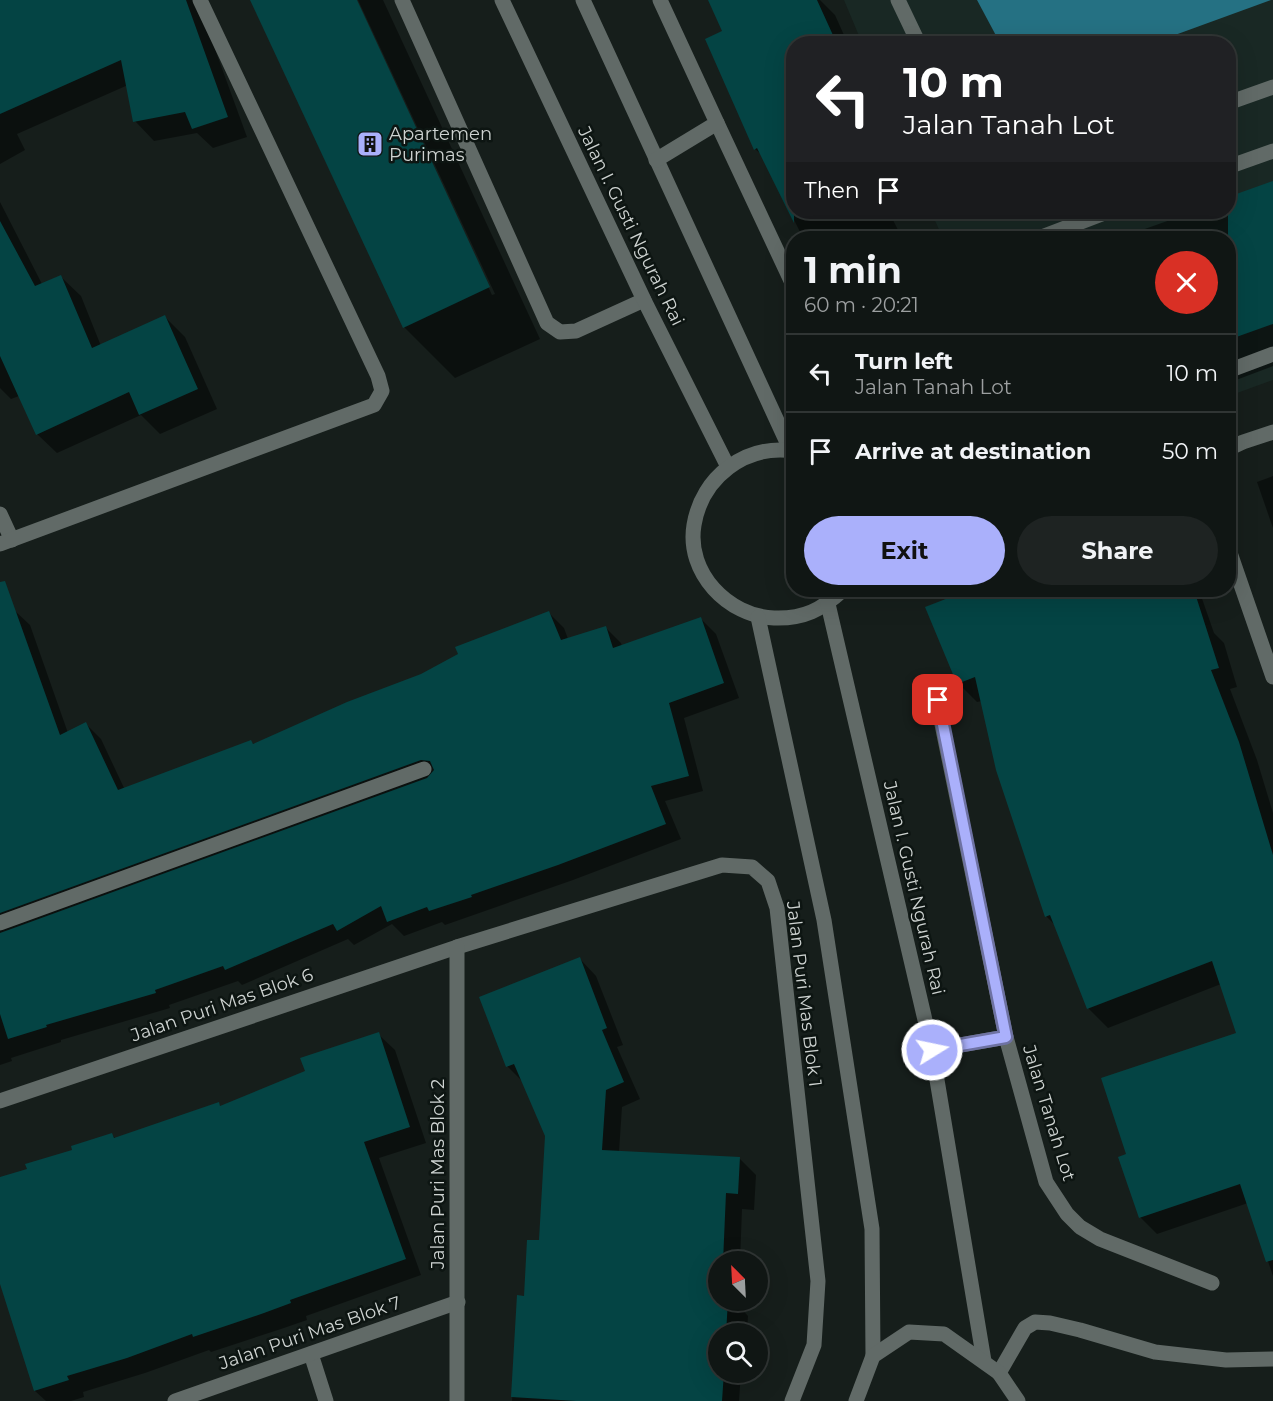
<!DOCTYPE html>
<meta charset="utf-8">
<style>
body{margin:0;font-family:Montserrat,sans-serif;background:#1e2322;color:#f1f3f6;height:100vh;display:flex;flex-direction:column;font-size:22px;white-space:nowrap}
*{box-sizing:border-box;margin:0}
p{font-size:20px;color:#9c9fa0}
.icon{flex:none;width:33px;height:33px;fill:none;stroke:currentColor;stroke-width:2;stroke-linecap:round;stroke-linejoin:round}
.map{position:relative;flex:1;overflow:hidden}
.sheet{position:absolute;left:786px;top:231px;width:450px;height:366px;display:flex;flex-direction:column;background:#101614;border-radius:24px;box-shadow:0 6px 24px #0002,0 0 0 2px #303534}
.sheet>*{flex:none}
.top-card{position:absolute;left:786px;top:36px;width:450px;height:183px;border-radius:24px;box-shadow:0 6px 24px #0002,0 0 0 2px #303534;background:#202124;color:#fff;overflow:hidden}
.needle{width:39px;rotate:336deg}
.buttons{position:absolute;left:708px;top:1251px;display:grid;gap:12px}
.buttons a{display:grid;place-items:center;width:60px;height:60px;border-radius:50%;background:#101614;box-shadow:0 6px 24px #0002,0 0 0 2px #303534;font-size:30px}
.pin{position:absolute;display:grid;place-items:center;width:51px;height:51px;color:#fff;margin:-26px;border-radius:12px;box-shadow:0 3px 9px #0006}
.me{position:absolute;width:66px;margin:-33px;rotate:80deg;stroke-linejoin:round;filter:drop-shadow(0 0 4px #0008)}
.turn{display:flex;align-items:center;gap:21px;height:126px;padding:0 18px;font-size:27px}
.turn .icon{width:78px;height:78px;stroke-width:2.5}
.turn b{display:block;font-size:42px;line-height:51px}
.then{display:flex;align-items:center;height:57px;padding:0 18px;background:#0003;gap:12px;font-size:22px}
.round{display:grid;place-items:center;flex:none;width:63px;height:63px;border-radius:32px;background:#1e2322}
.head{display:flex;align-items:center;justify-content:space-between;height:102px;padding:0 18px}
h1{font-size:36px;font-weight:700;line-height:45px}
.primary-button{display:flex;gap:12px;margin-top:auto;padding:12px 18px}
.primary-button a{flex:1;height:69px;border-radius:36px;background:#aab0fb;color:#111;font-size:24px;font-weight:700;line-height:69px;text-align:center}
.primary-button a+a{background:#1e2322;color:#f1f3f6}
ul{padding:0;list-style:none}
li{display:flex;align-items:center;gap:18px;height:78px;padding:0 18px;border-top:2px solid #303534}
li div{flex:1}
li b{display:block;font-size:22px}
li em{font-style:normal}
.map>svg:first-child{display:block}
.built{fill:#192824}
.water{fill:#257183}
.shadow{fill:#0007}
.building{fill:#044444}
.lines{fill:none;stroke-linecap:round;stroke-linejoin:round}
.lane{stroke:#616a67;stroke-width:15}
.street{stroke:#616a67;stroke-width:15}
.route-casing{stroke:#6e72a3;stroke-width:15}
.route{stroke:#aab0fb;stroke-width:10}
.labels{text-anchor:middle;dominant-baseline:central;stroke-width:5;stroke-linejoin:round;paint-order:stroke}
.poi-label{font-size:18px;fill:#ced3d1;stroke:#0d1512;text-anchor:start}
.street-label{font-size:18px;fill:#ced3d1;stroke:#0d1512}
</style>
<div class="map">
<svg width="1273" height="1401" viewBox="0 0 1273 1401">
<rect width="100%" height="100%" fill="#161e1b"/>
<polygon class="built" points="844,0 1273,0 1273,380 1229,396 1228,238 943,238 931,212 1228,212 1228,44 862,43"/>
<polygon class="water" points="977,0 1271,0 1153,43 1000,43"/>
<g class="shadow">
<polygon points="0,0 197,0 247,137 213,148 197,133 154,141 135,121 128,85 17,134 25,150 0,164"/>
<polygon points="252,0 355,0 492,295 495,294 358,0 383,0 540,339 455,378 404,327"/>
<polygon points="709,0 820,0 835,15 848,44 794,44 794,212 889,212 902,238 803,238 762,155 755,149 724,32"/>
<polygon points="1273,182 1273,366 1228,383 1228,238 1119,238 1193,212 1228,212"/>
<polygon points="0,202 42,284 61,277 81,296 101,346 165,317 185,337 217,409 160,434 141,415 57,453 37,434 19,396 11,399 0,388"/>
<polygon points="1273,476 1273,528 1257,482"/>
<polygon points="973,590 1199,590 1214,633 1224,643 1237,687 1230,689 1257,760 1273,813 1273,1003 1221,984 1108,1028 1089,1009 1056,926 1046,916 982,701 977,702 958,683 927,608"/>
<polygon points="14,610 30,625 68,733 86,724 101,739 125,790 251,742 255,745 421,675 549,613 564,628 568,639 606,628 621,643 622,647 700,618 716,634 739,698 684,718 703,791 665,801 681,839 573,880 445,925 442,922 404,936 392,924 354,945 348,939 242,985 238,981 169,1005 170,1008 61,1040 61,1042 11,1058 12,1061 0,1065 0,615"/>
<polygon points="580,959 596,976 623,1045 617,1047 640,1099 622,1107 619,1152 739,1158 756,1175 754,1210 742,1209 740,1262 718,1262 718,1300 738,1300 738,1305 748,1316 747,1334 718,1334 718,1372 741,1372 739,1401 512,1401 519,1297 525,1297 540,1242 546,1136 524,1083 507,1066"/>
<polygon points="378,1034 395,1050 426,1143 379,1158 421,1275 306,1316 307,1320 281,1329 211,1352 209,1350 145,1373 83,1392 84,1397 71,1401 46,1401 35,1391 0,1279 0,1179 29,1170 112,1135 116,1139 218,1103 221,1107 307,1072"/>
<polygon points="1273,1117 1273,1276 1248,1203 1157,1234 1140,1217 1128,1155"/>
</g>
<g class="building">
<polygon points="0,0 186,0 228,117 192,129 185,112 133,122 121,60 0,114"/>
<polygon points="250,0 357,0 490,287 403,328"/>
<polygon points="708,0 817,0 837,44 794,44 794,223 757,148 754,150 705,39 722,31"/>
<polygon points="1273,181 1273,324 1228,340 1228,197"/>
<polygon points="0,221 35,286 61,275 92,348 165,315 198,389 139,415 129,392 36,435 0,356"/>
<polygon points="5,581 60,735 86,722 118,790 251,740 253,744 347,702 421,674 458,654 455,647 549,611 561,640 606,626 613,648 701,617 724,683 669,703 689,776 651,786 666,824 558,865 471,895 472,897 429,911 427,907 387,922 381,906 337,931 333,924 225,970 223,966 155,990 156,993 46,1025 47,1027 8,1039 0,1014 0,933 427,778 434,770 430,761 421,760 0,913 0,582"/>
<polygon points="969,590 1194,590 1219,668 1211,670 1239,742 1273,855 1273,1260 1266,1262 1240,1184 1139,1218 1118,1157 1126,1154 1101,1078 1236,1033 1212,961 1087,1009 1050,915 1045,917 996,770 975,677 957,684 925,607"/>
<polygon points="580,957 607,1028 602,1030 624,1082 606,1090 602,1150 740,1157 738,1194 726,1193 723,1262 718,1262 718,1300 728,1300 726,1334 718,1334 718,1372 724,1372 722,1401 576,1401 511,1397 517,1295 524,1296 527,1240 539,1240 545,1136 514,1064 506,1067 479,997"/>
<polygon points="379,1032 410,1127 364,1142 406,1259 290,1300 291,1303 264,1313 193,1337 192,1334 127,1358 67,1376 69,1380 34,1391 0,1284 0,1177 27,1169 25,1164 72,1150 71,1146 112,1133 114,1138 219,1102 220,1106 305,1071 300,1058"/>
</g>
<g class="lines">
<g class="lane">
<polyline points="402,0 547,323 560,332 576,331 644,300"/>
<polyline points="898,0 919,44"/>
<polyline points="1228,103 1273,87"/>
<polyline points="1228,167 1273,151"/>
<polyline points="1039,238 1107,212"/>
<polyline points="1228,371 1273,354"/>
</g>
<g class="street">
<polyline points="502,0 644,300 728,467"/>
<polyline points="583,0 791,451"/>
<polyline points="717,123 794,287"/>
<polyline points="656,160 717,123 660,0"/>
<polyline points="1228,449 1243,442 1273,432"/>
<path d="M794,451C745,444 702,477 694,525C686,573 728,616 774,618C804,619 821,610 843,590"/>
<polyline points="0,514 12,540"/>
<polyline points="0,544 374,405 382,391 378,376 200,0"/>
<polyline points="1228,547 1273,677"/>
<polyline points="828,604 932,1050 984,1361"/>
<polyline points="758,617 824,920 872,1229 873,1356"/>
<polyline points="937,700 1006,1037 1046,1182 1067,1214 1080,1227 1100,1239 1212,1283"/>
<polyline points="0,923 424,769"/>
<polyline points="932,1050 1006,1037"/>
<polyline points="0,1101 457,947 722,865 752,867 768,881 777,908 818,1281 814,1345 792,1401"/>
<polyline points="311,1354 326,1401"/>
<polyline points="999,1373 1025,1328 1035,1322 1050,1323 1080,1330 1155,1352 1226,1360 1273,1359"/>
<polyline points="175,1401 458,1302"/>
<polyline points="457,1401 457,947"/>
<polyline points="856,1401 873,1356 909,1332 944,1334 999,1373 1018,1401"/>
</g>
</g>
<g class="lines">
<g class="route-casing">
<polyline id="route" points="932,1050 1006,1037 938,700"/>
</g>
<use href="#route" class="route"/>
</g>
<defs>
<g id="building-square" transform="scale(1.35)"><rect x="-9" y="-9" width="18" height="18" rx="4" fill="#aab0fb" stroke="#0d1512"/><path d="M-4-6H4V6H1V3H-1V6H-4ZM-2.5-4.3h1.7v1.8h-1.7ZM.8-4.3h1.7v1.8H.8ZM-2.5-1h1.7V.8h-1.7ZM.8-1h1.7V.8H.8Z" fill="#111"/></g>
</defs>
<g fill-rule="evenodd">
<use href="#building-square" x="370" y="144"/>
</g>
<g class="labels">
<g class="poi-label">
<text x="389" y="134">Apartemen<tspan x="389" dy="21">Purimas</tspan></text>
</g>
<g class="street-label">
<text transform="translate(631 226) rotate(64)">Jalan I. Gusti Ngurah Rai</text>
<text transform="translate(914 888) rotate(77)">Jalan I. Gusti Ngurah Rai</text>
<text transform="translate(804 994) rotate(83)">Jalan Puri Mas Blok 1</text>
<text transform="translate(222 1005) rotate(-19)">Jalan Puri Mas Blok 6</text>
<text transform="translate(1049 1113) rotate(73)">Jalan Tanah Lot</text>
<text transform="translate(438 1174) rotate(-90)">Jalan Puri Mas Blok 2</text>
<text transform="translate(310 1333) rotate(-19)">Jalan Puri Mas Blok 7</text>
</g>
</g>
</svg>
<div class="buttons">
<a><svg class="needle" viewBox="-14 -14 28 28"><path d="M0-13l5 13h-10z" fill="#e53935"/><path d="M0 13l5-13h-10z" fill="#9c9fa0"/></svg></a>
<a><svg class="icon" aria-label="search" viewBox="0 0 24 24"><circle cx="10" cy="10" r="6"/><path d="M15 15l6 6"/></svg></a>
</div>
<div class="pin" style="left:938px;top:700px;background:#d93025"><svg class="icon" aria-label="arrive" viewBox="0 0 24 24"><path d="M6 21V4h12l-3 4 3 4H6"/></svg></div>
<svg class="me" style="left:932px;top:1050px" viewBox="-20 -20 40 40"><circle r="17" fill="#aab0fb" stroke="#fff" stroke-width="3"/><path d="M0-11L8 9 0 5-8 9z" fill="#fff"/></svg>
<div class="top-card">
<div class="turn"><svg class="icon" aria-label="left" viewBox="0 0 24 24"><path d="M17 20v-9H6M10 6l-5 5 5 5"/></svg><div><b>10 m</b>Jalan Tanah Lot</div></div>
<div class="then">Then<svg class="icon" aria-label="arrive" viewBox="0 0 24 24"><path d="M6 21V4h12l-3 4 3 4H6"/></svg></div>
</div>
<section class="sheet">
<div class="head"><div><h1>1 min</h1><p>60 m · 20:21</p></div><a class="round" style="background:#d93025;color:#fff"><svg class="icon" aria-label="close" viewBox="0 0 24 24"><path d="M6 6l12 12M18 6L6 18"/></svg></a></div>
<ul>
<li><svg class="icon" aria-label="left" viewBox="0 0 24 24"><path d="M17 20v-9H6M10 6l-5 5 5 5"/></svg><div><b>Turn left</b><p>Jalan Tanah Lot</p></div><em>10 m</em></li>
<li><svg class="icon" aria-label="arrive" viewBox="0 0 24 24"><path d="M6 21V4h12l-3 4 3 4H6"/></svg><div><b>Arrive at destination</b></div><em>50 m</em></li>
</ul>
<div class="primary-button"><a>Exit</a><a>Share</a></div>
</section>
</div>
